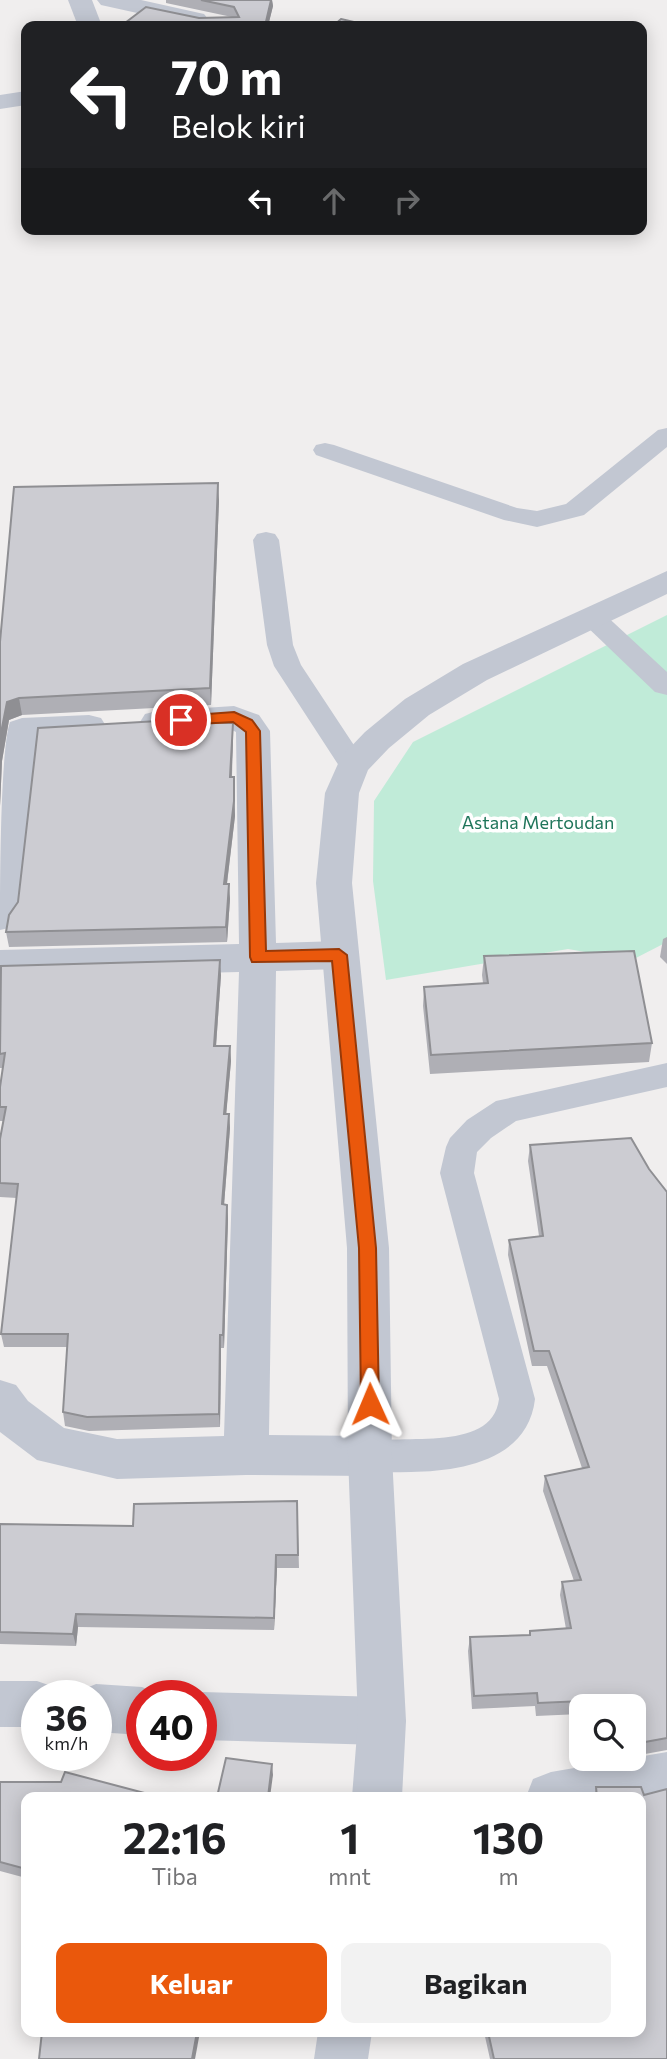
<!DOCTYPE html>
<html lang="id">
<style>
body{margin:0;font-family:Commissioner,sans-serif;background:#f2f2f2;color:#202124;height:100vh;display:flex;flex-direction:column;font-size:26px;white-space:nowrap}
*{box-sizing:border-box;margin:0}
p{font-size:23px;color:#757577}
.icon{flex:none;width:38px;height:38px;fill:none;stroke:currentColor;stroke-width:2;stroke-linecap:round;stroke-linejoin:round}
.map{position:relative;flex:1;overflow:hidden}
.details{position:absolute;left:21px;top:1792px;width:625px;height:245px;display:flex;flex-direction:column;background:#fff;border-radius:14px;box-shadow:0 4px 18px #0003}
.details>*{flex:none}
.banner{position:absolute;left:21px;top:21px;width:626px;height:214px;border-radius:14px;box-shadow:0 4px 18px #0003;background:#202124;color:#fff;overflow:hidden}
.controls{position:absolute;left:569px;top:1694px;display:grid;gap:14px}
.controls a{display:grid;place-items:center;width:77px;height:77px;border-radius:14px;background:#fff;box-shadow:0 4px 18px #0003;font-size:35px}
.speed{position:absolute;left:21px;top:1680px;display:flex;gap:14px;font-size:35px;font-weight:700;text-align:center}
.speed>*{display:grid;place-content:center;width:91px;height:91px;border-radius:50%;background:#fff;box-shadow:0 4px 18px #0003;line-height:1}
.speed small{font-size:18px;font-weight:400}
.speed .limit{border:10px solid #d22;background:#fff;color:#111}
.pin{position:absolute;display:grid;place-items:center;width:60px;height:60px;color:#fff;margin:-30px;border:4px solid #fff;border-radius:50%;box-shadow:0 2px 7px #0007}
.me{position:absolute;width:77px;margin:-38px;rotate:359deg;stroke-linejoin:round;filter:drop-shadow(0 0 5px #0008)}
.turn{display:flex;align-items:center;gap:24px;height:147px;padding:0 35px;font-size:32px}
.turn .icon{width:91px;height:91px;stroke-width:2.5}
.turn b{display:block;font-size:49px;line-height:60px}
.lanes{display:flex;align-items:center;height:66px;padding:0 35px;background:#0003;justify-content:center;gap:35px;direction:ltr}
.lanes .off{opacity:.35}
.eta{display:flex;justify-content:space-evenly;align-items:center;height:119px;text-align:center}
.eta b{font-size:42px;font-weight:700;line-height:49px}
.primary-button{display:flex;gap:14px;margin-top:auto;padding:14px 35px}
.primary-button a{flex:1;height:80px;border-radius:14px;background:#ea580c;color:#fff;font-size:28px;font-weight:700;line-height:80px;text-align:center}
.primary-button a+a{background:#f2f2f2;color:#202124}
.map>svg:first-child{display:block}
.green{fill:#c0ebd8}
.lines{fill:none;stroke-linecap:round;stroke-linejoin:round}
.service{fill:#c2c7d2;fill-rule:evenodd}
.minor{fill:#c2c7d2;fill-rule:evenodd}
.tertiary{fill:#c2c7d2;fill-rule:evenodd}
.wall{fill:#afafb5}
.shaded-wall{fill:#8f8f93}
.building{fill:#ccccd2;stroke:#8f8f93;stroke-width:2}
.route{fill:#ea580c;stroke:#983908;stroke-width:2}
.labels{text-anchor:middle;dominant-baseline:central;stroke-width:7;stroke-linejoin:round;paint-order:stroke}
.park-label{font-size:18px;fill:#1f755a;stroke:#fff}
</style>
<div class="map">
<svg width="667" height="2059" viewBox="0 0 667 2059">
<rect width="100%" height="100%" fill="#f0eeee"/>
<polygon class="green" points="667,615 667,942 632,960 568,949 386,980 373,881 374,801 413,742"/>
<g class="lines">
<g class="service">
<polygon points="667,428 667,447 584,515 537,527 504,520 316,455 313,450 316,445 325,443 334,445 517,508 537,511 566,504 658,430"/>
<polygon points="266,532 275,534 279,540 293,645 301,665 367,765 363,772 353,775 343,772 274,666 267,645 253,540 257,534"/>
<polygon points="592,608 601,611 667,672 667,695 655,692 583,623 579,617 583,611"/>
<path d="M667,1063V1087L516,1121L491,1138L477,1152L474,1173L535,1399C528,1460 462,1471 411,1472C393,1472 374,1474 357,1468L352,1456L357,1444C394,1431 492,1456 499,1399L440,1173L446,1147L450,1138L467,1120L496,1101Z"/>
</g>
<g class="minor">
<polygon points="68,0 92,0 102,26 78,26"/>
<polygon points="97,0 141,0 204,14 208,19 204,24 196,26 101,5"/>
<polygon points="26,91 26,105 0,109 0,95"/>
<polygon points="234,706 259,715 270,731 276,943 339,941 352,945 358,955 352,965 339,969 276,971 269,1435 370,1436 386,1442 392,1456 386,1470 370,1476 246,1475 117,1479 37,1460 0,1432 0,1380 16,1385 28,1401 64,1428 117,1439 224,1436 239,972 0,978 0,950 239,944 236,732 230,729 157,733 145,730 140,722 145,714 157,711"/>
<path d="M89,715L101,718L106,726L101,734L89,737L38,741L18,917L13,927L0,930C0,889 0,751 10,722L22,718Z"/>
<polygon points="0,1681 37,1681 54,1687 58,1696 37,1696 37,1727 0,1727"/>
<polygon points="96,1684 142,1687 159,1694 142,1696 142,1735 96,1732 96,1696 77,1696 79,1691"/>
<polygon points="201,1692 382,1697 399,1704 406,1721 399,1738 382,1745 201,1740 201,1696 193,1696"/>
<polygon points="667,1752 667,1800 640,1805 640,1797 526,1797 533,1779 551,1772"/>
</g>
<g class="tertiary">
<polygon points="667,571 667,594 487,680 429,715 389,748 368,770 359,793 352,883 389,1248 392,1456 406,1721 402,1797 352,1797 358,1721 348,1456 347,1248 316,883 325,793 341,757 365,732 405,699 463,664"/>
<polygon points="318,2032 372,2032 368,2059 314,2059"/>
</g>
</g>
<g class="wall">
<polygon points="166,0 272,0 273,6 268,26 199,18 232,17 166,3"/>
<polygon points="219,500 211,705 22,715 9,720 2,761 0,806 0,642"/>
<polygon points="210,723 233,723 233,738 232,777 235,816 227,884 230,899 227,942 9,947 6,932"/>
<polygon points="667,937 667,964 660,957 663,939"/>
<polygon points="484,956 652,1043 649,1062 430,1074 423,1006 424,987 483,983 482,975"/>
<polygon points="0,971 221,975 216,1046 230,1046 231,1061 226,1114 229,1114 230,1128 224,1205 227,1205 228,1219 224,1348 221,1348 220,1427 89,1431 65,1426 63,1412 67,1347 4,1347 1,1334 17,1198 0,1197 0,1138 3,1121 0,1121 0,1087 3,1068 0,1068"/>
<polygon points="530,1145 649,1169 667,1192 667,1750 634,1756 634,1706 581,1706 581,1720 580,1714 536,1716 535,1706 472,1709 468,1651 470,1637 529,1635 530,1631 566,1629 560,1595 562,1582 574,1581 543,1491 545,1476 582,1468 547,1366 532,1366 508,1255 509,1240 539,1236 528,1161"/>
<polygon points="297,1501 299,1568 277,1568 274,1630 78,1627 76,1646 0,1644 0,1524 133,1526"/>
<polygon points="587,1759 614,1759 587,1763"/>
<polygon points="0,1782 152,1795 26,1797 26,1878 0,1871"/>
<polygon points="596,1787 644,1795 667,2059 490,2059 484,2032 640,2032 640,1797 594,1797"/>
</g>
<g class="shaded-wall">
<polygon points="271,0 272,0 273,6 268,26 265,26"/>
<polygon points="218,483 219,500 211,705 210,688"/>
<polygon points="19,698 22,715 9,720 2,761 0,806 0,738 7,702"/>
<polygon points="233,723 233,738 231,792 230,777"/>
<polygon points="234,777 235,816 225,899 224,884"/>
<polygon points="229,884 230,899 227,942 226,927"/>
<polygon points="220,960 221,975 215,1060 214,1046"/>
<polygon points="230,1046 231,1061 225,1128 224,1114"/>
<polygon points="229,1114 230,1128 223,1218 222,1204"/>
<polygon points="227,1205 228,1219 224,1348 223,1335"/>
<polygon points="220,1335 221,1348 220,1427 219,1414"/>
<polygon points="276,1555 277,1568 274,1630 274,1618"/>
<polygon points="76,1614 78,1627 76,1646 73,1634"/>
<polygon points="272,1764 273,1775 270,1797 268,1797"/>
<polygon points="197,2032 200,2032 195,2059 192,2059"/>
</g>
<g class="building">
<polygon points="201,0 271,0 265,26 121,26 146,7 199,18 239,17 234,7"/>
<polygon points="341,19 371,26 333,26"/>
<polygon points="218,483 210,688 19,698 7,702 0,738 0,642 14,487"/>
<polygon points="210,718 209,723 233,723 230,777 234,777 234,801 224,884 229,884 226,927 6,932 9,915 18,902 38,728"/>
<polygon points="634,951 652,1043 431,1055 424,987 488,983 484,956"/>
<polygon points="220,960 214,1046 230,1046 224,1114 229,1114 222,1204 227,1205 223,1335 220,1335 219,1414 87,1417 63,1412 68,1334 1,1334 18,1184 0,1183 0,1139 6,1107 0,1107 0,1087 5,1053 0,1054 1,966"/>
<polygon points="631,1138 649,1169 667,1192 667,1738 634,1744 634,1706 584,1706 583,1701 538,1703 537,1693 474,1696 470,1637 530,1635 530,1631 571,1628 562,1582 581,1580 545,1476 589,1467 549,1351 534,1351 509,1240 543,1236 530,1145"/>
<polygon points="297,1501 298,1555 276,1555 274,1618 76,1614 73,1634 0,1632 0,1524 133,1526 134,1504"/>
<polygon points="226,1758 272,1764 268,1797 217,1797"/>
<polygon points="65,1772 152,1795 178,1797 26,1797 26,1869 0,1862 0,1782 61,1782"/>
<polygon points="596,1787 641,1787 644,1795 667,1789 667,2059 494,2059 488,2032 640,2032 640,1797 597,1797"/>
<polygon points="42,2032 197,2032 192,2059 39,2059"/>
</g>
<polygon class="route" points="234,712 252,720 260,731 266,951 339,949 347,955 376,1248 379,1404 376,1410 370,1412 363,1410 361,1404 359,1248 332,961 252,962 250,957 246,732 233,722 181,725 174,720 181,716"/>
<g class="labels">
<g class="park-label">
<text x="538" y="822">Astana Mertoudan</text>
</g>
</g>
</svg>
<div class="controls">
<a><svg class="icon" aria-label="search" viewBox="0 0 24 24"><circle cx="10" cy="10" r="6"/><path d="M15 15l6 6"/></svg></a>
</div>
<div class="speed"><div>36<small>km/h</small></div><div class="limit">40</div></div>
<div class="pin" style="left:181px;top:720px;background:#d93025"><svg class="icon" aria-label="arrive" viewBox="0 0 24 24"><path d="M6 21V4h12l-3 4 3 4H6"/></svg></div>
<svg class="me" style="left:370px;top:1404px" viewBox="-20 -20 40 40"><path d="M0-17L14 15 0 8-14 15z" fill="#ea580c" stroke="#fff" stroke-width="4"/></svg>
<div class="banner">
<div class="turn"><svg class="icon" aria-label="left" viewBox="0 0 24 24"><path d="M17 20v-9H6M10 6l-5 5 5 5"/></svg><div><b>70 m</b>Belok kiri</div></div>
<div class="lanes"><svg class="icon" aria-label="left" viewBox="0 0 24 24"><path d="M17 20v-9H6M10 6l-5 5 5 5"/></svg><svg class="icon off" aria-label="ahead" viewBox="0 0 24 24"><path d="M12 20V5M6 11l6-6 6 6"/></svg><svg class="icon off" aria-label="right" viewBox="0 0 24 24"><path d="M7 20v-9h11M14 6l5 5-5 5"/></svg></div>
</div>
<section class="details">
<div class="eta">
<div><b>22:16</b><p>Tiba</p></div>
<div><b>1</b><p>mnt</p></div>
<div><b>130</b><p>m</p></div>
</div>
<div class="primary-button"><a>Keluar</a><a>Bagikan</a></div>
</section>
</div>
